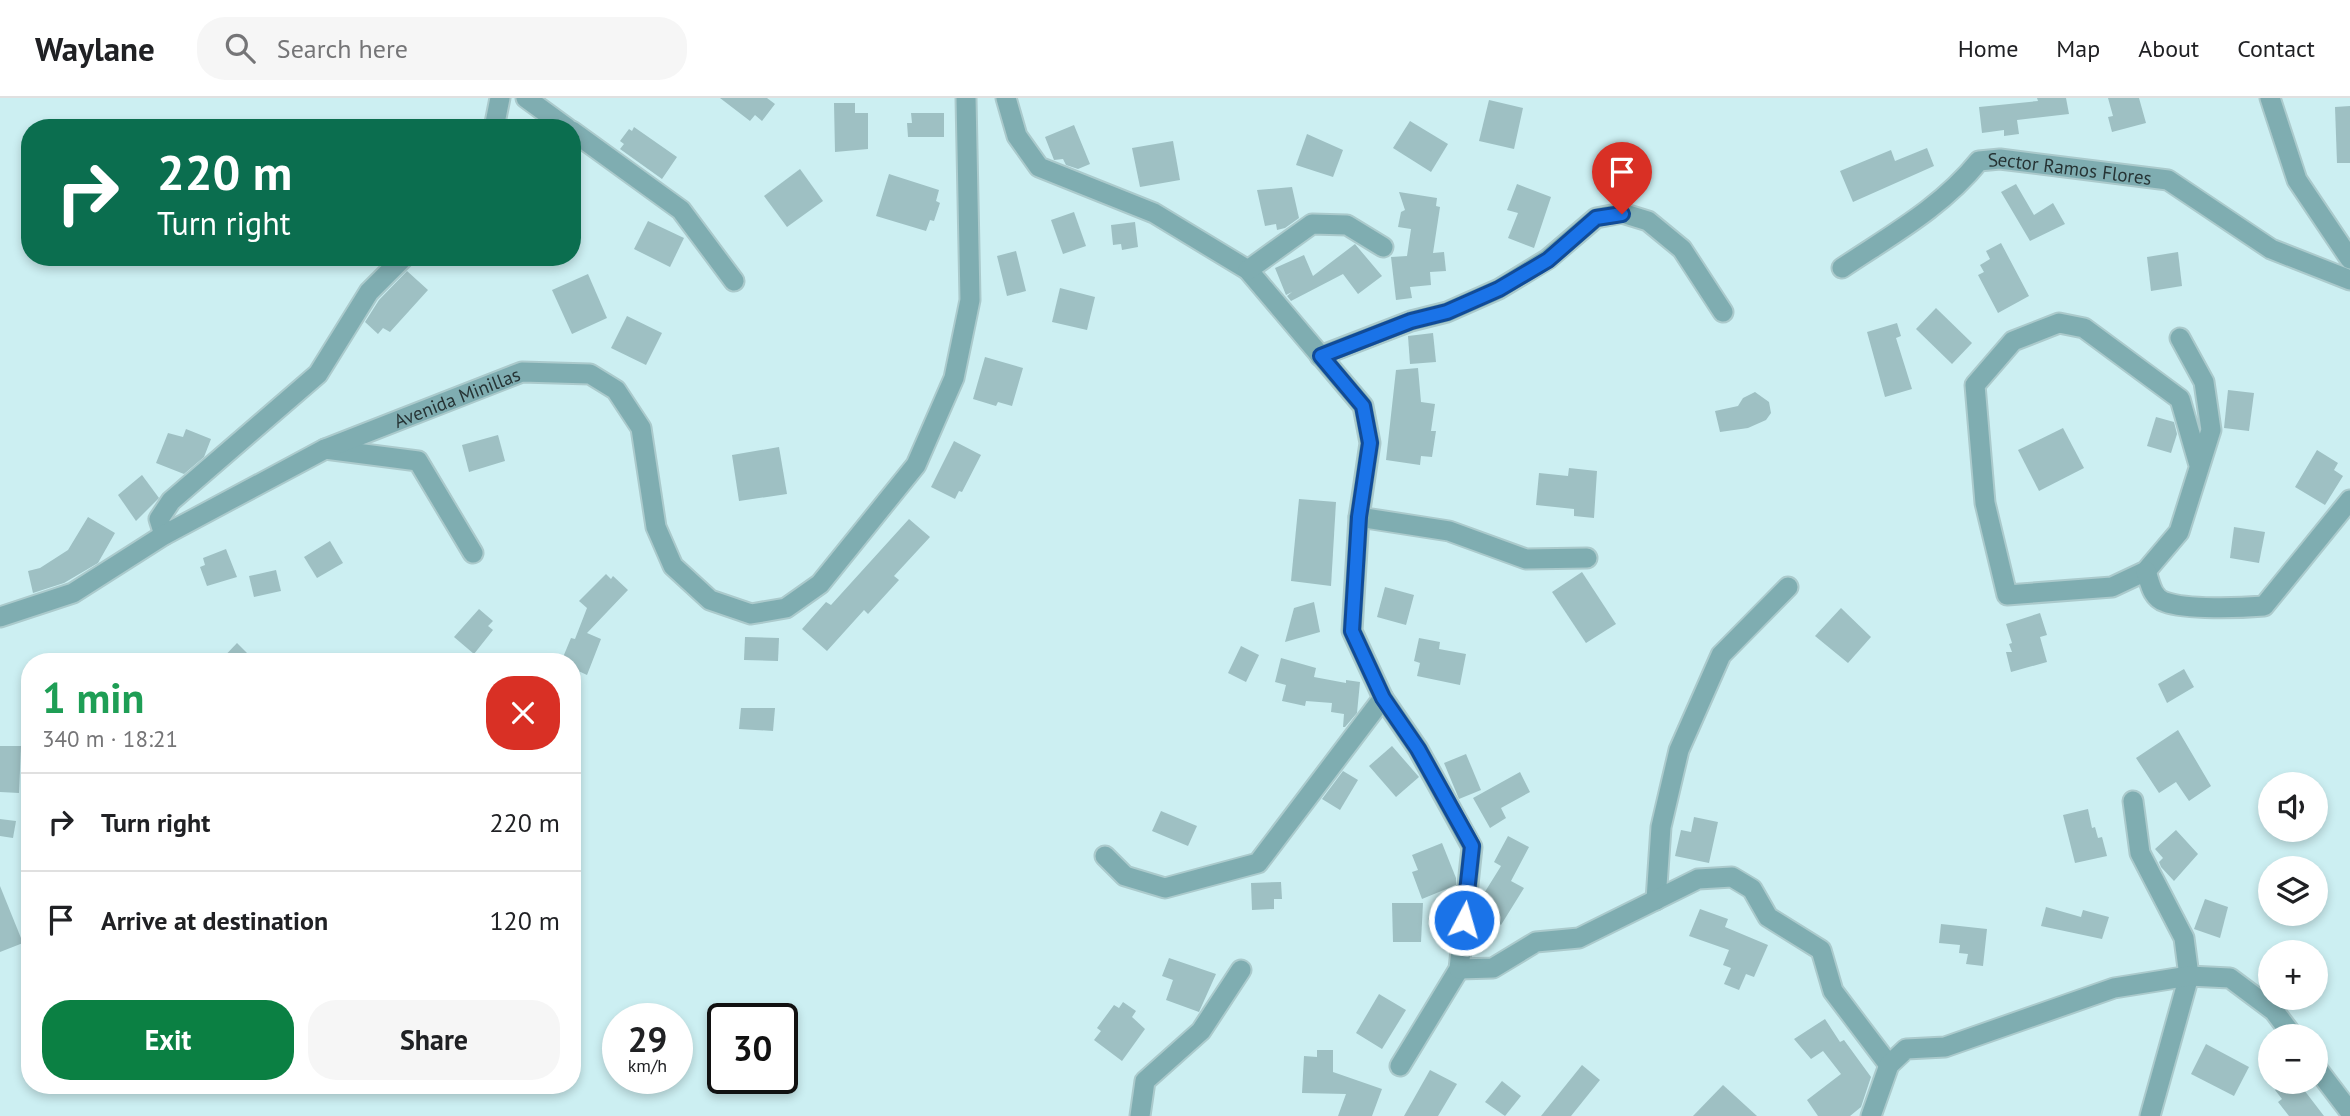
<!DOCTYPE html>
<meta charset="utf-8">
<style>
body{margin:0;font-family:"PT Sans",sans-serif;background:#f6f6f6;color:#202124;height:100vh;display:flex;flex-direction:column;font-size:26px;white-space:nowrap}
*{box-sizing:border-box;margin:0}
p{font-size:23px;color:#757577}
.icon{flex:none;width:38px;height:38px;fill:none;stroke:currentColor;stroke-width:2;stroke-linecap:round;stroke-linejoin:round}
.map{position:relative;flex:1;overflow:hidden}
.details{position:absolute;left:21px;top:555px;width:560px;height:441px;display:flex;flex-direction:column;background:#fff;border-radius:28px;box-shadow:0 4px 10px #0003}
.details>*{flex:none}
.hud{position:absolute;left:21px;top:21px;width:560px;height:147px;border-radius:28px;box-shadow:0 4px 10px #0003;background:#0b6e4f;color:#fff;overflow:hidden}
.buttons{position:absolute;left:2258px;top:674px;display:grid;gap:14px}
.buttons a{display:grid;place-items:center;width:70px;height:70px;border-radius:50%;background:#fff;box-shadow:0 4px 10px #0003;font-size:35px}
.speed{position:absolute;left:602px;top:905px;display:flex;gap:14px;font-size:35px;font-weight:700;text-align:center}
.speed>*{display:grid;place-content:center;width:91px;height:91px;border-radius:50%;background:#fff;box-shadow:0 4px 10px #0003;line-height:1}
.speed small{font-size:18px;font-weight:400}
.speed .limit{border:4px solid #111;border-radius:10px;background:#fff;color:#111}
.pin{position:absolute;display:grid;place-items:center;width:60px;height:60px;color:#fff;margin:-72px -30px;border-radius:50% 50% 50% 0;rotate:-45deg;box-shadow:0 0 7px #0007}
.pin .icon{rotate:45deg}
.me{position:absolute;width:77px;margin:-38px;rotate:6deg;stroke-linejoin:round;filter:drop-shadow(0 0 5px #0008)}
.turn{display:flex;align-items:center;gap:24px;height:147px;padding:0 21px;font-size:32px}
.turn .icon{width:91px;height:91px;stroke-width:2.5}
.turn b{display:block;font-size:49px;line-height:60px}
.round{display:grid;place-items:center;flex:none;width:74px;height:74px;border-radius:28px;background:#f6f6f6}
.summary{display:flex;align-items:center;justify-content:space-between;height:119px;padding:0 21px}
h1{font-size:42px;font-weight:600;line-height:52px;color:#1e9e55}
.cta{display:flex;gap:14px;margin-top:auto;padding:14px 21px}
.cta a{flex:1;height:80px;border-radius:28px;background:#0b8043;color:#fff;font-size:28px;font-weight:600;line-height:80px;text-align:center}
.cta a+a{background:#f6f6f6;color:#202124}
ul{padding:0;list-style:none}
li{display:flex;align-items:center;gap:21px;height:98px;padding:0 21px;border-top:2px solid #e0e0e0}
li div{flex:1}
li b{display:block;font-size:26px}
li em{font-style:normal}
header{display:flex;align-items:center;gap:42px;box-sizing:border-box;height:98px;padding:0 35px;background:#fff;border-bottom:2px solid #e0e0e0}
header strong{font-size:33px}
nav{display:flex;gap:38px;margin-inline-start:auto;font-size:24px}
.search{width:490px;height:63px;background:#f6f6f6;display:flex;align-items:center;gap:18px;box-sizing:border-box;padding:0 24px;border-radius:28px;color:#757577;font-size:26px}
.map>svg:first-child{display:block}
.building{fill:#9ec0c3}
.lines{fill:none;stroke-linecap:round;stroke-linejoin:round}
.minor-casing{stroke:#abcacc;stroke-width:23}
.tertiary-casing{stroke:#abcacc;stroke-width:23}
.minor{stroke:#7fadb1;stroke-width:19}
.tertiary{stroke:#7fadb1;stroke-width:19}
.route-casing{stroke:#114b97;stroke-width:18}
.route{stroke:#1a73e8;stroke-width:12}
.labels{text-anchor:middle;dominant-baseline:central;stroke-width:6;stroke-linejoin:round;paint-order:stroke}
.street-label{font-size:19px;fill:#263435;stroke:#fff}
</style>
<header>
<strong>Waylane</strong>
<div class="search"><svg class="icon" aria-label="search" viewBox="0 0 24 24"><circle cx="10" cy="10" r="6"/><path d="M15 15l6 6"/></svg>Search here</div>
<nav><a>Home</a><a>Map</a><a>About</a><a>Contact</a></nav>
</header>
<div class="map">
<svg width="2350" height="1018" viewBox="0 0 2350 1018">
<rect width="100%" height="100%" fill="#cceff2"/>
<g class="building">
<polygon points="720,0 767,0 775,6 762,23 755,17 750,23"/>
<polygon points="2037,0 2066,0 2069,16 2017,22 2019,36 2004,38 2004,32 1982,35 1979,9 2038,3"/>
<polygon points="2108,0 2139,0 2146,25 2112,34 2108,19 2113,18"/>
<polygon points="1489,2 1523,10 1514,51 1479,43"/>
<polygon points="834,5 855,5 855,15 868,15 868,51 835,54"/>
<polygon points="2350,8 2350,65 2337,65 2335,9"/>
<polygon points="911,15 944,15 944,39 908,39 907,25 912,25"/>
<polygon points="1410,23 1448,46 1431,74 1393,50"/>
<polygon points="1074,27 1090,66 1078,71 1066,67 1063,61 1054,62 1045,39"/>
<polygon points="634,29 677,59 662,81 620,51 624,46 620,43 629,31 632,33"/>
<polygon points="1307,36 1343,52 1333,79 1296,67"/>
<polygon points="1173,43 1180,82 1140,89 1132,50"/>
<polygon points="1927,50 1934,68 1853,104 1840,73 1891,52 1895,63"/>
<polygon points="800,71 823,103 787,129 764,98"/>
<polygon points="889,76 939,92 936,103 940,105 934,123 930,122 926,133 876,118"/>
<polygon points="1517,86 1551,99 1534,150 1508,140 1518,115 1507,112"/>
<polygon points="2016,86 2034,117 2053,105 2065,126 2030,143 2001,94"/>
<polygon points="1292,89 1299,120 1285,130 1277,132 1276,126 1265,128 1257,92"/>
<polygon points="1399,94 1437,100 1436,108 1440,109 1433,155 1444,154 1446,173 1430,174 1431,187 1410,189 1412,200 1396,202 1391,159 1407,158 1411,131 1398,129 1401,114 1405,112"/>
<polygon points="1074,114 1086,148 1063,156 1051,122"/>
<polygon points="648,123 684,140 670,169 634,151"/>
<polygon points="1135,124 1138,149 1122,152 1121,146 1113,147 1111,127"/>
<polygon points="2001,145 2029,198 1998,215 1978,177 1984,174 1980,167 1990,161 1986,153"/>
<polygon points="1355,146 1382,178 1358,196 1343,176 1291,203 1287,198 1292,194 1286,197 1275,170 1304,157 1313,178"/>
<polygon points="1016,153 1026,193 1007,198 997,158"/>
<polygon points="2178,154 2182,188 2151,193 2147,159"/>
<polygon points="407,173 428,192 390,234 383,230 378,236 365,224 379,202"/>
<polygon points="588,176 607,220 572,236 552,192"/>
<polygon points="1060,190 1095,199 1087,232 1052,224"/>
<polygon points="1936,210 1972,245 1952,266 1916,231"/>
<polygon points="627,218 662,235 646,267 611,250"/>
<polygon points="1897,225 1901,238 1896,240 1912,291 1885,299 1867,234"/>
<polygon points="1433,235 1436,264 1410,266 1408,238"/>
<polygon points="985,259 1023,270 1012,308 998,304 996,308 973,301"/>
<polygon points="1418,270 1421,304 1435,306 1431,333 1436,333 1432,359 1421,358 1420,367 1386,362 1396,272"/>
<polygon points="2228,292 2254,295 2249,333 2224,330"/>
<polygon points="1755,294 1769,304 1771,315 1766,322 1748,330 1720,334 1715,313 1738,308 1743,300"/>
<polygon points="2156,319 2174,324 2177,336 2171,355 2147,348"/>
<polygon points="2063,330 2084,370 2039,393 2018,352"/>
<polygon points="186,331 211,341 204,359 184,376 156,365 168,335 183,339"/>
<polygon points="498,337 505,363 469,374 462,347"/>
<polygon points="954,343 981,357 962,394 959,393 955,401 931,389"/>
<polygon points="779,349 787,396 739,403 732,357"/>
<polygon points="2317,352 2338,365 2334,372 2343,378 2325,407 2295,389"/>
<polygon points="1569,370 1597,373 1594,420 1574,418 1574,411 1536,407 1539,375 1568,378"/>
<polygon points="142,377 159,400 136,423 118,397"/>
<polygon points="1299,401 1336,404 1331,488 1291,483"/>
<polygon points="88,419 115,435 98,465 64,485 33,495 28,473 40,470 68,452"/>
<polygon points="909,421 930,439 894,478 899,482 868,516 864,512 827,553 802,531 826,504 831,507"/>
<polygon points="2234,429 2265,434 2259,465 2230,460"/>
<polygon points="330,443 343,465 317,480 304,459"/>
<polygon points="226,451 237,479 207,488 200,469 205,467 203,460"/>
<polygon points="276,472 281,493 254,499 249,478"/>
<polygon points="1582,474 1616,526 1586,545 1552,494"/>
<polygon points="606,476 611,481 613,478 628,492 587,535 601,541 587,577 572,570 572,564 561,564 571,540 575,541 587,510 579,503"/>
<polygon points="1385,489 1414,497 1406,527 1377,519"/>
<polygon points="1314,504 1320,534 1285,544 1294,510"/>
<polygon points="1841,510 1871,539 1848,565 1815,538"/>
<polygon points="479,511 493,523 488,528 493,532 474,556 454,539"/>
<polygon points="2040,515 2047,537 2040,539 2047,564 2011,574 2006,554 2012,554 2009,546 2012,545 2006,526"/>
<polygon points="745,539 779,540 778,563 744,562"/>
<polygon points="1419,540 1440,544 1439,551 1466,556 1460,587 1417,578 1420,565 1414,563"/>
<polygon points="237,545 256,564 219,564"/>
<polygon points="1241,548 1259,557 1246,584 1228,575"/>
<polygon points="1281,560 1316,570 1314,579 1346,585 1346,582 1360,584 1357,615 1345,629 1343,629 1344,616 1331,614 1332,605 1306,603 1305,608 1282,603 1286,587 1275,584"/>
<polygon points="2184,571 2194,589 2167,605 2158,586"/>
<polygon points="741,610 775,610 773,633 739,631"/>
<polygon points="2178,632 2211,688 2189,703 2176,684 2159,695 2136,660"/>
<polygon points="0,648 21,648 19,695 0,694"/>
<polygon points="1392,648 1419,679 1396,699 1369,668"/>
<polygon points="1466,656 1481,692 1459,701 1444,665"/>
<polygon points="1343,673 1358,682 1340,712 1322,701"/>
<polygon points="1520,674 1530,694 1501,710 1506,720 1490,730 1473,700"/>
<polygon points="2088,711 2092,730 2095,729 2098,740 2102,739 2107,758 2075,765 2063,717"/>
<polygon points="1161,713 1197,728 1188,748 1152,733"/>
<polygon points="1694,719 1718,724 1709,765 1675,758 1681,732 1691,734"/>
<polygon points="0,721 16,723 13,740 0,738"/>
<polygon points="2176,732 2198,756 2174,783 2161,769 2159,764 2163,760 2155,751"/>
<polygon points="1508,738 1529,749 1511,783 1524,790 1501,827 1478,813 1478,805 1501,768 1494,764"/>
<polygon points="1442,745 1456,780 1456,787 1422,801 1412,774 1418,772 1412,757"/>
<polygon points="1281,784 1282,801 1274,801 1274,811 1252,812 1251,785"/>
<polygon points="0,788 23,845 0,854"/>
<polygon points="2205,801 2228,809 2220,840 2194,831"/>
<polygon points="1392,805 1423,805 1421,844 1393,844"/>
<polygon points="2046,809 2081,819 2083,812 2109,819 2102,841 2041,828"/>
<polygon points="1700,811 1728,821 1725,829 1768,847 1754,879 1746,876 1739,892 1724,886 1731,870 1723,867 1729,852 1689,838"/>
<polygon points="1941,826 1987,831 1983,868 1966,866 1968,856 1959,855 1960,847 1939,845"/>
<polygon points="1169,860 1216,876 1199,914 1166,902 1173,882 1162,878"/>
<polygon points="1379,896 1406,912 1382,951 1356,935"/>
<polygon points="1123,904 1136,913 1132,919 1145,931 1122,963 1094,942 1101,933 1097,930 1114,907 1119,910"/>
<polygon points="1825,921 1840,944 1844,942 1871,979 1861,1009 1850,1018 1818,1018 1807,1002 1841,976 1823,953 1811,961 1794,941"/>
<polygon points="2206,946 2249,969 2234,998 2191,976"/>
<polygon points="1317,952 1333,952 1333,974 1382,991 1372,1018 1338,1018 1346,996 1302,995 1304,958 1317,959"/>
<polygon points="1582,967 1600,982 1571,1018 1541,1018"/>
<polygon points="1430,972 1457,986 1438,1018 1404,1018"/>
<polygon points="1502,983 1521,998 1505,1018 1485,1004"/>
<polygon points="2287,984 2301,988 2324,1018 2289,1018 2278,1004 2282,1001 2275,992"/>
<polygon points="1723,987 1757,1018 1693,1018"/>
</g>
<g class="lines">
<g class="minor-casing">
<g id="minor">
<polyline points="526,0 567,30"/>
<polyline points="1006,0 1017,38 1039,69 1154,115 1248,172 1363,308 1370,345 1359,419 1352,533 1383,600 1418,651 1472,749 1459,871 1400,968"/>
<polyline points="494,30 500,0"/>
<polyline points="572,33 681,112 734,183"/>
<path id="s1" d="M1842,170C1891,137 1941,110 1979,63L2000,61L2168,82L2271,151L2350,182"/>
<polyline points="1248,172 1312,126 1347,127 1383,149"/>
<polyline points="2180,240 2204,284 2211,332 2179,434 2146,473 2112,489 2007,497 1985,405 1975,287 2013,243 2059,225 2084,230 2180,301 2199,367"/>
<polyline points="1320,258 1411,223 1447,214 1499,191 1548,161 1596,120 1622,115 1648,123 1682,151 1723,214"/>
<polyline points="325,351 418,363 473,455"/>
<polyline points="1359,419 1449,433 1526,461 1587,460"/>
<polyline points="164,437 159,421 171,403 318,276 369,194 404,159"/>
<path d="M2146,473C2150,485 2152,500 2165,504C2187,512 2240,510 2264,508L2350,402"/>
<polyline points="2133,703 2140,755 2184,840 2189,878 2150,1018"/>
<polyline points="1105,758 1125,778 1165,790 1258,765 1383,600"/>
<polyline points="1656,802 1661,729 1679,652 1721,557 1788,489"/>
<polyline points="1459,871 1493,870 1536,844 1579,840 1698,781 1732,779 1752,791 1768,819 1821,852 1833,893 1889,967"/>
<polyline points="2315,968 2350,1014"/>
<polyline points="1140,1018 1145,983 1201,933 1241,872"/>
<polyline points="1871,1018 1889,967 1906,951 1945,949 2114,890 2189,878 2230,880 2274,913 2293,938"/>
</g>
</g>
<g class="tertiary-casing">
<g id="tertiary">
<polyline points="2270,0 2297,82 2350,161"/>
<path id="s2" d="M0,519L73,495L164,437L325,351L522,274L590,276L616,292L641,330L656,429L673,468L710,502L751,516L786,510L820,486L916,367L954,280L970,202L966,0"/>
</g>
</g>
<use href="#minor" class="minor"/>
<use href="#tertiary" class="tertiary"/>
</g>
<g class="lines">
<g class="route-casing">
<polyline id="route" points="1464,822 1472,748 1418,651 1383,600 1352,533 1359,419 1370,345 1363,308 1321,258 1411,223 1447,214 1499,191 1548,162 1596,120 1622,116"/>
</g>
<use href="#route" class="route"/>
</g>
<g class="labels">
<g class="street-label">
<text stroke="none"><textPath href="#s1" startOffset="266">Sector Ramos Flores</textPath></text>
<text stroke="none"><textPath href="#s2" startOffset="509">Avenida Minillas</textPath></text>
</g>
</g>
</svg>
<div class="buttons">
<a><svg class="icon" aria-label="sound" viewBox="0 0 24 24"><path d="M4 9h4l5-4v14l-5-4H4zM17 9q2 3 0 6"/></svg></a>
<a><svg class="icon" aria-label="layers" viewBox="0 0 24 24"><path d="M12 4l9 5-9 5-9-5zM3 14l9 5 9-5"/></svg></a>
<a>+</a>
<a>−</a>
</div>
<div class="speed"><div>29<small>km/h</small></div><div class="limit">30</div></div>
<div class="pin" style="left:1622px;top:116px;background:#d93025"><svg class="icon" aria-label="arrive" viewBox="0 0 24 24"><path d="M6 21V4h12l-3 4 3 4H6"/></svg></div>
<svg class="me" style="left:1464px;top:822px" viewBox="-20 -20 40 40"><circle r="17" fill="#1a73e8" stroke="#fff" stroke-width="3"/><path d="M0-11L8 9 0 5-8 9z" fill="#fff"/></svg>
<div class="hud">
<div class="turn"><svg class="icon" aria-label="right" viewBox="0 0 24 24"><path d="M7 20v-9h11M14 6l5 5-5 5"/></svg><div><b>220 m</b>Turn right</div></div>
</div>
<section class="details">
<div class="summary"><div><h1>1 min</h1><p>340 m · 18:21</p></div><a class="round" style="background:#d93025;color:#fff"><svg class="icon" aria-label="close" viewBox="0 0 24 24"><path d="M6 6l12 12M18 6L6 18"/></svg></a></div>
<ul>
<li><svg class="icon" aria-label="right" viewBox="0 0 24 24"><path d="M7 20v-9h11M14 6l5 5-5 5"/></svg><div><b>Turn right</b></div><em>220 m</em></li>
<li><svg class="icon" aria-label="arrive" viewBox="0 0 24 24"><path d="M6 21V4h12l-3 4 3 4H6"/></svg><div><b>Arrive at destination</b></div><em>120 m</em></li>
</ul>
<div class="cta"><a>Exit</a><a>Share</a></div>
</section>
</div>
